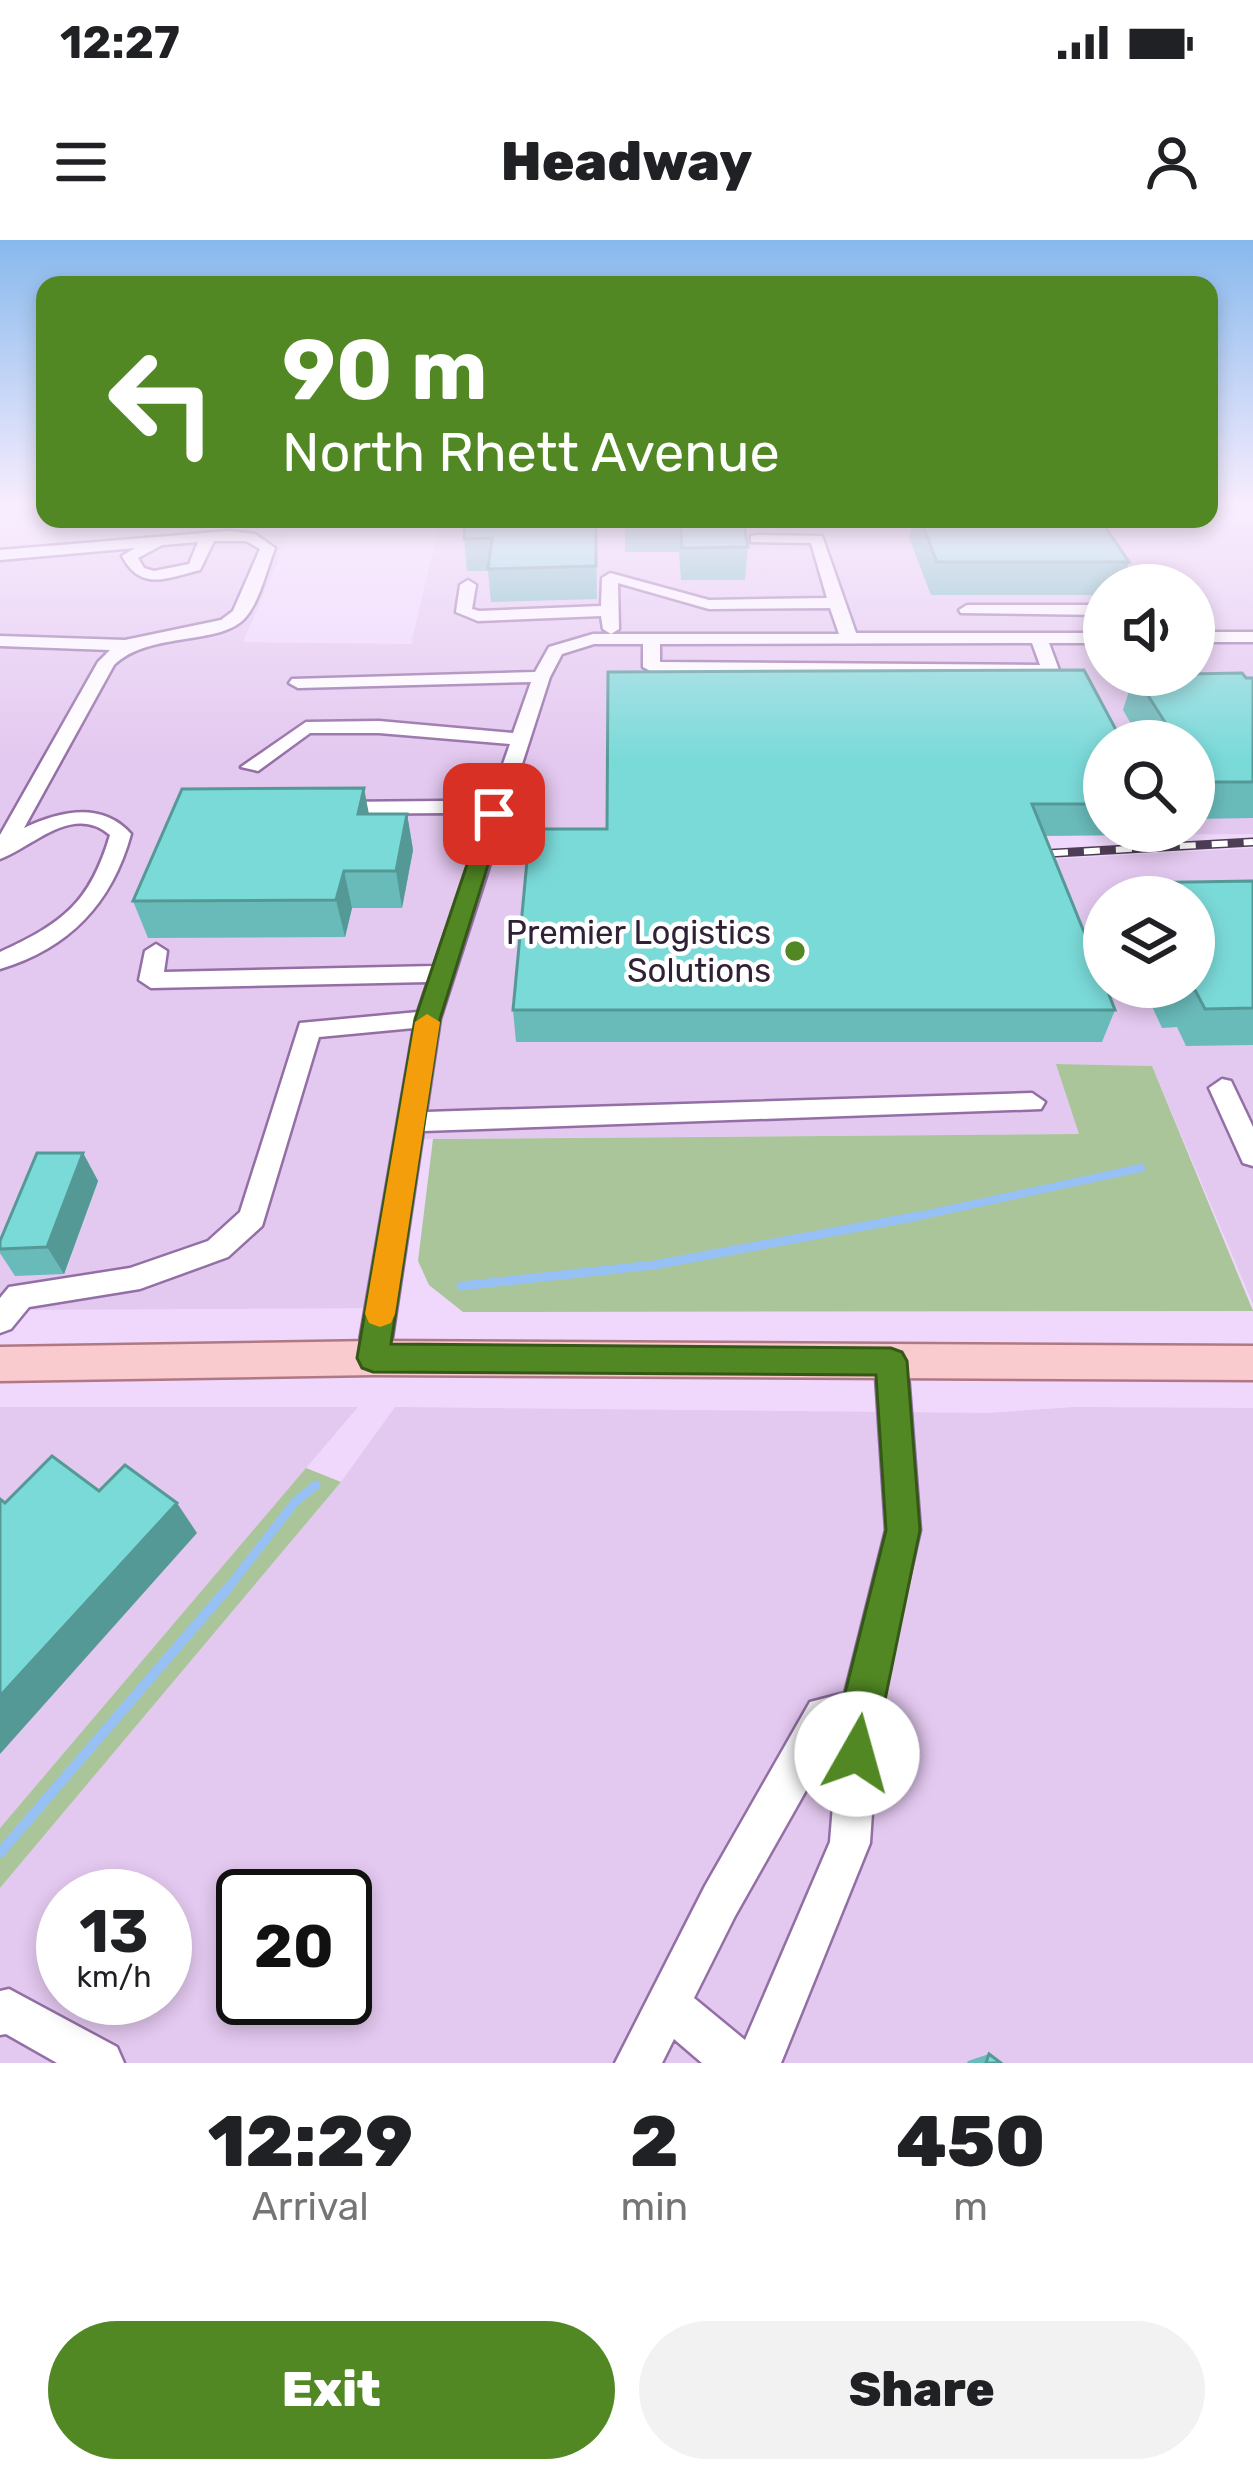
<!DOCTYPE html>
<style>
body{margin:0;font-family:Rubik,sans-serif;background:#f2f2f2;color:#202124;height:100vh;display:flex;flex-direction:column;font-size:45px;white-space:nowrap}
*{box-sizing:border-box;margin:0}
p{font-size:39px;color:#757577}
.icon{flex:none;width:66px;height:66px;fill:none;stroke:currentColor;stroke-width:2;stroke-linecap:round;stroke-linejoin:round}
.map{position:relative;height:1823px;overflow:hidden}
.panel{display:flex;flex-direction:column;background:#fff;flex:1}
.panel>*{flex:none}
.guide{position:absolute;left:36px;top:36px;width:1182px;height:252px;border-radius:24px;box-shadow:0 6px 18px #0003;background:#518823;color:#fff;overflow:hidden}
.controls{position:absolute;left:1083px;top:324px;display:grid;gap:24px}
.controls a{display:grid;place-items:center;width:132px;height:132px;border-radius:50%;background:#fff;box-shadow:0 6px 18px #0003;font-size:60px}
.speed{position:absolute;left:36px;top:1629px;display:flex;gap:24px;font-size:60px;font-weight:700;text-align:center}
.speed>*{display:grid;place-content:center;width:156px;height:156px;border-radius:50%;background:#fff;box-shadow:0 6px 18px #0003;line-height:1}
.speed small{font-size:30px;font-weight:400}
.speed .limit{border:6px solid #111;border-radius:18px;background:#fff;color:#111}
.pin{position:absolute;display:grid;place-items:center;width:102px;height:102px;color:#fff;margin:-51px;border-radius:24px;box-shadow:0 6px 18px #0006}
.me{position:absolute;width:132px;margin:-66px;rotate:7deg;stroke-linejoin:round;filter:drop-shadow(0 0 9px #0008)}
.turn{display:flex;align-items:center;gap:42px;height:252px;padding:0 48px;font-size:54px}
.turn .icon{width:156px;height:156px;stroke-width:2.5}
.turn b{display:block;font-size:84px;line-height:102px}
.eta{display:flex;justify-content:space-evenly;align-items:center;height:204px;text-align:center}
.eta b{font-size:72px;font-weight:800;line-height:84px}
.button{display:flex;gap:24px;margin-top:auto;padding:24px 48px}
.button a{flex:1;height:138px;border-radius:72px;background:#518823;color:#fff;font-size:48px;font-weight:800;line-height:138px;text-align:center}
.button a+a{background:#f2f2f2;color:#202124}
.status{display:flex;justify-content:space-between;align-items:center;height:84px;padding:0 60px;background:#fff;direction:ltr}
.status svg{height:33px;fill:currentColor}
header{display:flex;justify-content:space-between;align-items:center;height:156px;padding:0 48px;background:#fff;font-size:54px;font-weight:800}
.map>svg:first-child{display:block}
.built{fill:#e3c8ef;fill-rule:evenodd}
.green{fill:#a9c599}
.lines{fill:none;stroke-linecap:round;stroke-linejoin:round}
.stream-far2{stroke:#97c1f5;stroke-width:8}
.stream-far1{stroke:#97c1f5;stroke-width:9}
.stream{stroke:#97c1f5;stroke-width:10}
.minor-casing{stroke:#946fa6;stroke-width:5}
.major-casing{stroke:#b07884;stroke-width:5}
.minor{fill:#fff;fill-rule:evenodd}
.major{fill:#f9cace;fill-rule:evenodd}
.rail-casing{stroke:#4d3d55;stroke-width:9}
.rail{stroke:#fff;stroke-width:6;stroke-dasharray:16;stroke-linecap:butt}
.wall{fill:#69bbba}
.shaded-wall{fill:#559997}
.building{fill:#7adad8;stroke:#559997;stroke-width:3}
.route{fill:#518823;stroke:#355817;stroke-width:3}
.slow{fill:#f59e0b}
.poi-dot{fill:#518823;stroke:#fff;stroke-width:4.5}
.labels{text-anchor:middle;dominant-baseline:central;stroke-width:9;stroke-linejoin:round;paint-order:stroke}
.poi-label{font-size:33px;fill:#302137;stroke:#fff;text-anchor:end}
</style>
<div class="status"><b>12:27</b><svg viewBox="0 0 49 12"><path d="M0 12V9h3v3zM5 12V6h3v6zM10 12V3h3v9zM15 12V0h3v12zM26 1h20v11H26zM47 4h2v5h-2z"/></svg></div>
<header><svg class="icon" aria-label="menu" viewBox="0 0 24 24"><path d="M4 6h16M4 12h16M4 18h16"/></svg>Headway<svg class="icon" aria-label="person" viewBox="0 0 24 24"><circle cx="12" cy="8" r="4"/><path d="M4 21q1-7 8-7t8 7"/></svg></header>
<div class="map">
<svg width="1253" height="1823" viewBox="0 0 1253 1823">
<rect width="100%" height="100%" fill="#efd8fc"/>
<g class="built">
<path d="M1253,285V594L487,598L480,618L1053,619L1253,608V1064L1152,826L1057,824L1080,894L409,899L381,1068L0,1070V311L291,290L243,402L411,404L439,286ZM1104,345H1194V435H1104ZM1104,501H1194V591H1104ZM1104,657H1194V747H1104Z"/>
<polygon points="0,1167 358,1167 0,1588"/>
<path d="M395,1167L987,1173L1075,1167L1253,1168V1823H0V1648L341,1242ZM63,1656H165V1758H63ZM243,1656H345V1758H243Z"/>
</g>
<g class="green">
<polygon points="1056,824 1152,826 1253,1071 463,1072 429,1045 418,1021 433,899 1079,894"/>
<polygon points="306,1228 341,1242 0,1648 0,1588"/>
</g>
<g class="lines">
<polyline class="stream-far2" points="905,979 1141,928"/>
<g class="stream-far1">
<polyline points="461,1046 654,1025 919,976"/>
<polyline points="225,1352 295,1262 316,1245"/>
</g>
<polyline class="stream" points="0,1613 227,1349"/>
<g class="minor-casing">
<g id="minor">
<path d="M229,291L255,294L275,308C267,328 260,361 245,378C220,406 149,391 114,425L24,588C60,571 102,561 131,594C112,663 70,708 0,729V712C63,683 90,663 110,595C73,563 34,606 0,619V595L98,422L110,410L0,406V396L125,400L221,380L233,371L260,309L246,301H214L200,330C167,338 141,352 122,316L135,308L0,320V310ZM198,302L189,324L154,331L144,328L138,318L162,305Z"/>
<path d="M756,295L822,296L856,393H1104V403H1049L1059,430L1050,435L652,432L643,427V404H594L562,414L550,437L440,779L426,872L1032,853L1045,862L1041,869L423,891L389,1118L384,1128L373,1132L362,1128L357,1118L414,788L319,797L262,986L228,1017L140,1049L29,1067L11,1089L0,1093V1058L9,1047L130,1028L208,1001L240,972L300,783L418,772L428,742L151,748L139,740L145,711L156,704L167,711L164,732L434,726L484,579L443,573L335,574L325,568L335,562L443,561L488,567L510,504L379,493H310L258,531L241,527L306,482L379,481L513,493L531,442L298,448L289,443L292,439L535,432L549,407L593,394H839L830,368L709,369L618,343L619,389L611,394L603,389L601,376L478,381L456,372L460,345L468,340L476,345L472,369L479,371L601,366L602,338L610,333L709,360L827,358L811,303L751,302V296ZM1032,403L1040,425L660,422V404Z"/>
<polygon points="967,365 1104,365 1104,375 961,373 959,370"/>
<rect x="1194" y="392" width="59" height="10"/>
<polygon points="1222,839 1231,841 1253,887 1253,926 1243,923 1209,848"/>
<path d="M891,1107L902,1111L907,1121L920,1290L879,1469L870,1603L781,1823H702L674,1799L662,1823H615L705,1646L810,1462L845,1453L886,1290L875,1121L880,1111ZM839,1492L830,1602L745,1800L694,1758L735,1676Z"/>
<polygon points="9,1749 117,1807 124,1823 57,1823 6,1794 0,1795 0,1751"/>
</g>
</g>
<g class="major-casing">
<polygon id="major" points="373,1101 1253,1106 1253,1140 373,1135 0,1141 0,1107"/>
</g>
<use href="#minor" class="minor"/>
<use href="#major" class="major"/>
<g class="rail-casing">
<polyline id="rail" points="1020,615 1253,602"/>
</g>
<use href="#rail" class="rail"/>
</g>
<g class="wall">
<polygon points="596,279 597,359 491,362 488,331 467,331 464,299"/>
<polygon points="625,279 743,279 748,307 745,340 681,340 679,312 625,312"/>
<polygon points="913,279 1100,279 1129,322 1122,345 1104,345 1104,355 931,355 909,298"/>
<polygon points="1134,435 1253,438 1253,578 1194,579 1194,501 1141,501 1123,470"/>
<polygon points="1104,501 1104,591 1146,591 1144,595 1044,596 1115,770 1102,802 516,802 513,770 607,589"/>
<polygon points="369,574 407,574 413,610 402,668 352,668 345,697 148,698 133,661"/>
<polygon points="1253,641 1253,805 1186,806 1177,787 1162,788 1143,747 1194,747 1194,657 1121,657 1127,643"/>
<polygon points="83,913 98,941 64,1034 15,1036 0,1013 0,1001"/>
<polygon points="989,1814 1001,1823 967,1823 968,1821"/>
</g>
<g class="shaded-wall">
<polygon points="364,548 371,585 358,574"/>
<polygon points="407,574 413,610 402,668 396,631"/>
<polygon points="344,631 352,668 345,697 336,660"/>
<polygon points="83,913 98,941 64,1034 47,1007"/>
<polygon points="177,1263 197,1293 0,1514 0,1456"/>
</g>
<g class="building">
<polygon points="465,279 596,279 596,326 488,329 492,298 464,299"/>
<polygon points="625,279 743,279 748,307 682,308 680,281 625,281"/>
<polygon points="920,279 1100,279 1129,322 937,322"/>
<polygon points="1084,430 1122,501 1104,501 1104,564 1032,564 1104,741 1104,747 1106,747 1115,770 513,770 530,589 607,589 608,432"/>
<polygon points="1242,433 1246,438 1253,438 1253,542 1203,542 1194,528 1194,501 1177,501 1135,435"/>
<polygon points="364,548 358,574 407,574 396,631 344,631 336,660 133,661 182,549"/>
<polygon points="1253,641 1253,768 1205,769 1195,750 1180,750 1178,747 1194,747 1194,657 1134,657 1127,643"/>
<polygon points="37,913 83,913 47,1007 0,1009 0,1001"/>
<polygon points="52,1216 99,1251 125,1225 177,1263 0,1456 0,1259 5,1263"/>
<polygon points="989,1814 1001,1823 986,1823"/>
</g>
<linearGradient id="sky" x2="0" y2="1"><stop stop-color="#87b9ed"/><stop offset="0.51" stop-color="#f8edfe"/><stop offset="1" stop-color="#f8edfe" stop-opacity="0"/></linearGradient>
<rect width="1253" height="520" fill="url(#sky)"/>
<polygon class="route" points="494,568 504,574 440,779 391,1104 891,1108 902,1112 907,1121 920,1290 871,1528 857,1534 843,1528 837,1514 841,1469 886,1290 876,1135 373,1132 362,1128 357,1118 415,779 484,574"/>
<polygon class="slow" points="427,774 440,782 395,1074 391,1083 380,1087 369,1083 365,1074 415,782"/>
<circle class="poi-dot" cx="795" cy="711" r="12"/>
<g class="labels">
<g class="poi-label">
<text x="771" y="692">Premier Logistics<tspan x="771" dy="38">Solutions</tspan></text>
</g>
</g>
</svg>
<div class="controls">
<a><svg class="icon" aria-label="sound" viewBox="0 0 24 24"><path d="M4 9h4l5-4v14l-5-4H4zM17 9q2 3 0 6"/></svg></a>
<a><svg class="icon" aria-label="search" viewBox="0 0 24 24"><circle cx="10" cy="10" r="6"/><path d="M15 15l6 6"/></svg></a>
<a><svg class="icon" aria-label="layers" viewBox="0 0 24 24"><path d="M12 4l9 5-9 5-9-5zM3 14l9 5 9-5"/></svg></a>
</div>
<div class="speed"><div>13<small>km/h</small></div><div class="limit">20</div></div>
<div class="pin" style="left:494px;top:574px;background:#d93025"><svg class="icon" aria-label="arrive" viewBox="0 0 24 24"><path d="M6 21V4h12l-3 4 3 4H6"/></svg></div>
<svg class="me" style="left:857px;top:1514px" viewBox="-20 -20 40 40"><circle r="19" fill="#fff"/><path d="M0-13L10 11 0 6-10 11z" fill="#518823"/></svg>
<div class="guide">
<div class="turn"><svg class="icon" aria-label="left" viewBox="0 0 24 24"><path d="M17 20v-9H6M10 6l-5 5 5 5"/></svg><div><b>90 m</b>North Rhett Avenue</div></div>
</div>
</div>
<section class="panel">
<div class="eta">
<div><b>12:29</b><p>Arrival</p></div>
<div><b>2</b><p>min</p></div>
<div><b>450</b><p>m</p></div>
</div>
<div class="button"><a>Exit</a><a>Share</a></div>
</section>
